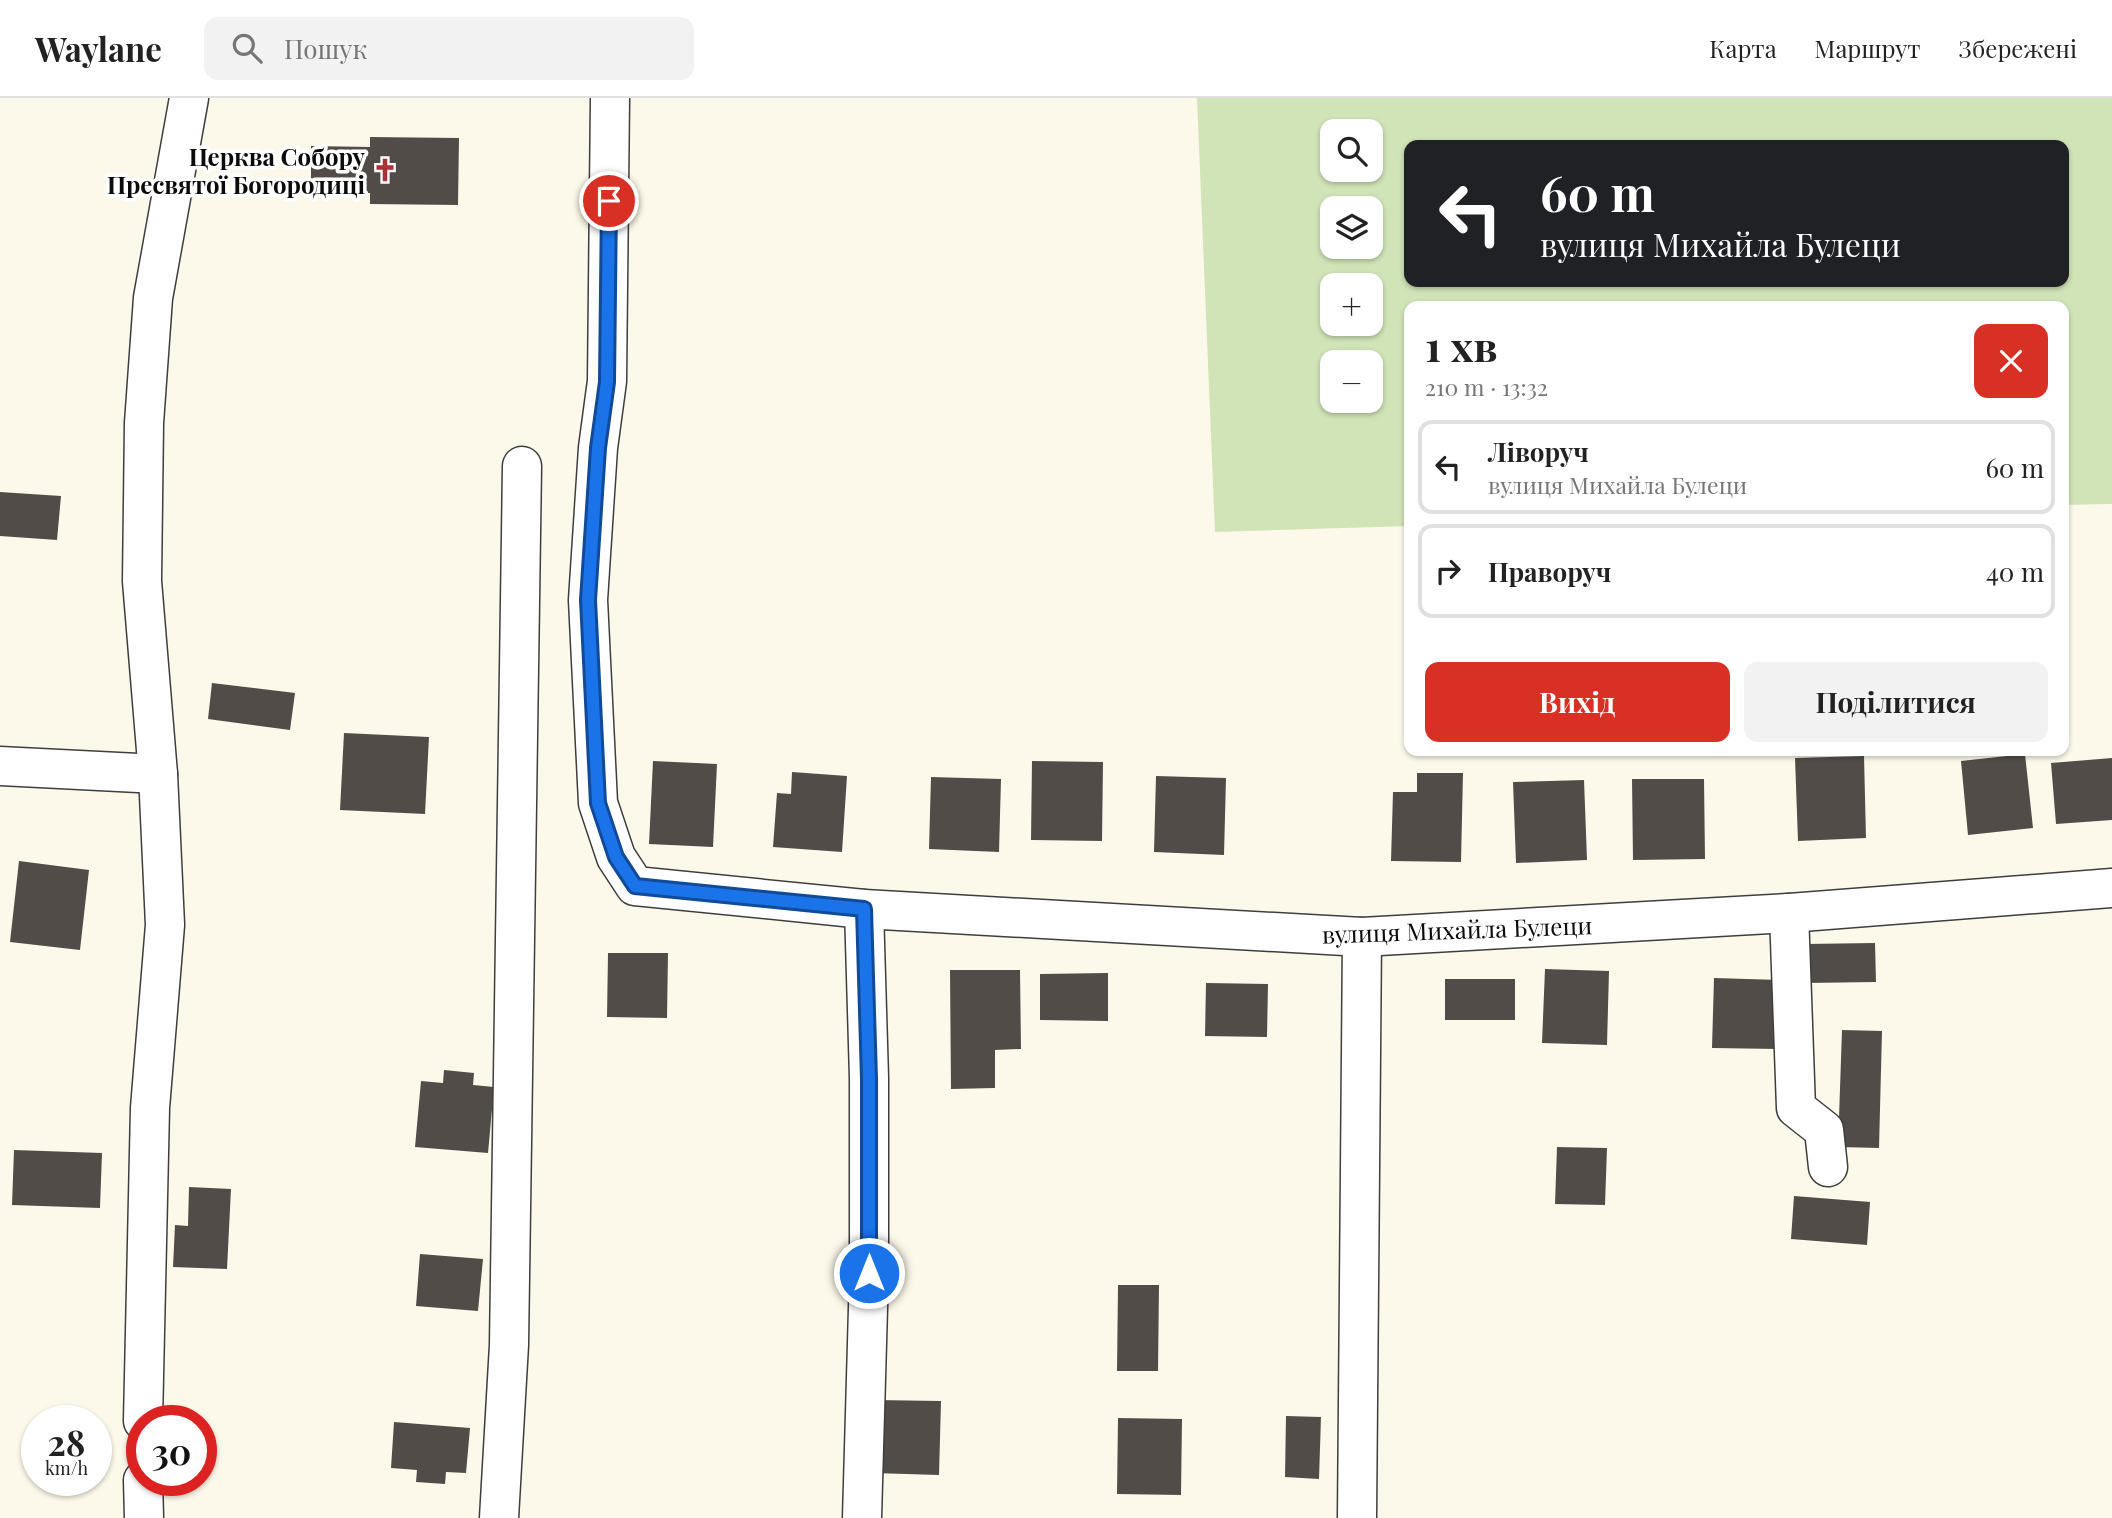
<!DOCTYPE html>
<html lang="uk">
<meta charset="utf-8">
<style>
body{margin:0;font-family:"Playfair Display",serif;background:#f2f2f2;color:#222;height:100vh;display:flex;flex-direction:column;font-size:26px;white-space:nowrap}
*{box-sizing:border-box;margin:0}
p{font-size:23px;color:#767676}
.icon{flex:none;width:38px;height:38px;fill:none;stroke:currentColor;stroke-width:2;stroke-linecap:round;stroke-linejoin:round}
.map{position:relative;flex:1;overflow:hidden}
.sheet{position:absolute;left:1404px;top:203px;width:665px;height:455px;display:flex;flex-direction:column;background:#fff;border-radius:14px;box-shadow:0 2px 5px #0004}
.sheet>*{flex:none}
.banner{position:absolute;left:1404px;top:42px;width:665px;height:147px;border-radius:14px;box-shadow:0 2px 5px #0004;background:#202124;color:#fff;overflow:hidden}
.controls{position:absolute;left:1320px;top:21px;display:grid;gap:14px}
.controls a{display:grid;place-items:center;width:63px;height:63px;border-radius:14px;background:#fff;box-shadow:0 2px 5px #0004;font-size:35px}
.speed{position:absolute;left:21px;top:1307px;display:flex;gap:14px;font-size:35px;font-weight:700;text-align:center}
.speed>*{display:grid;place-content:center;width:91px;height:91px;border-radius:50%;background:#fff;box-shadow:0 2px 5px #0004;line-height:1}
.speed small{font-size:18px;font-weight:400}
.speed .limit{border:10px solid #d22;background:#fff;color:#111}
.pin{position:absolute;display:grid;place-items:center;width:60px;height:60px;color:#fff;margin:-30px;border:4px solid #fff;border-radius:50%;box-shadow:0 2px 7px #0007}
.me{position:absolute;width:77px;margin:-38px;rotate:0deg;stroke-linejoin:round;filter:drop-shadow(0 0 5px #0008)}
.turn{display:flex;align-items:center;gap:24px;height:147px;padding:0 21px;font-size:32px}
.turn .icon{width:91px;height:91px;stroke-width:2.5}
.turn b{display:block;font-size:49px;line-height:60px}
.round{display:grid;place-items:center;flex:none;width:74px;height:74px;border-radius:14px;background:#f2f2f2}
.headline{display:flex;align-items:center;justify-content:space-between;height:119px;padding:0 21px}
h1{font-size:42px;font-weight:700;line-height:52px}
.cta{display:flex;gap:14px;margin-top:auto;padding:14px 21px}
.cta a{flex:1;height:80px;border-radius:14px;background:#d93025;color:#fff;font-size:28px;font-weight:700;line-height:80px;text-align:center}
.cta a+a{background:#f2f2f2;color:#222}
ul{padding:0;list-style:none}
li{display:flex;align-items:center;gap:21px;height:94px;margin:0 14px 10px;padding:0 7px;border:4px solid #e0e0e0;border-radius:14px}
li div{flex:1}
li b{display:block;font-size:26px}
li em{font-style:normal}
header{display:flex;align-items:center;gap:42px;box-sizing:border-box;height:98px;padding:0 35px;background:#fff;border-bottom:2px solid #e0e0e0}
header strong{font-size:33px}
nav{display:flex;gap:38px;margin-inline-start:auto;font-size:24px}
.search{width:490px;height:63px;background:#f2f2f2;display:flex;align-items:center;gap:18px;box-sizing:border-box;padding:0 24px;border-radius:14px;color:#767676;font-size:26px}
.map>svg:first-child{display:block}
.green{fill:#d0e4b7;fill-rule:evenodd}
.building{fill:#524c48}
.lines{fill:none;stroke-linecap:round;stroke-linejoin:round}
.minor-casing{stroke:#3e3e3e;stroke-width:41}
.minor{stroke:#fff;stroke-width:38}
.route-casing{stroke:#114b97;stroke-width:18}
.route{stroke:#1a73e8;stroke-width:12}
.labels{text-anchor:middle;dominant-baseline:central;stroke-width:7;stroke-linejoin:round;paint-order:stroke}
.poi-label{font-size:24px;font-weight:bold;fill:#0b0b0b;stroke:#fff;text-anchor:end}
.street-label{font-size:24px;fill:#0b0b0b;stroke:#fff}
</style>
<header>
<strong>Waylane</strong>
<div class="search"><svg class="icon" aria-label="search" viewBox="0 0 24 24"><circle cx="10" cy="10" r="6"/><path d="M15 15l6 6"/></svg>Пошук</div>
<nav><a>Карта</a><a>Маршрут</a><a>Збережені</a></nav>
</header>
<div class="map">
<svg width="2112" height="1420" viewBox="0 0 2112 1420">
<rect width="100%" height="100%" fill="#fdf9ea"/>
<path class="green" d="M1197,0H2112V406L2063,407V208H1409V428L1215,434ZM1332,33H1370V72H1332ZM1409,47H2063V184H1409ZM1332,110H1370V149H1332ZM1332,187H1370V226H1332ZM1332,264H1370V303H1332Z"/>
<g class="building">
<polygon points="370,39 459,40 458,107 370,106 370,95 311,94 311,48 370,49"/>
<polygon points="0,394 61,398 57,442 0,438"/>
<polygon points="212,585 295,595 290,632 208,621"/>
<polygon points="344,635 429,639 425,716 340,712"/>
<polygon points="2025,656 2033,730 1968,737 1961,663"/>
<polygon points="1864,658 1866,740 1798,743 1795,660"/>
<polygon points="2112,660 2112,722 2056,726 2051,665"/>
<polygon points="653,663 717,666 713,749 649,746"/>
<polygon points="1032,663 1103,664 1102,743 1031,742"/>
<polygon points="792,674 847,678 842,754 773,749 777,695 791,696"/>
<polygon points="1417,675 1463,675 1461,764 1391,763 1393,694 1417,694"/>
<polygon points="1156,678 1226,680 1224,757 1154,754"/>
<polygon points="931,679 1001,681 999,754 929,751"/>
<polygon points="1632,681 1704,681 1705,761 1633,762"/>
<polygon points="1584,682 1587,762 1516,765 1513,684"/>
<polygon points="19,763 89,772 80,852 10,844"/>
<polygon points="1875,845 1876,884 1805,885 1804,846"/>
<polygon points="608,855 668,855 667,920 607,919"/>
<polygon points="1545,871 1609,873 1607,947 1542,945"/>
<polygon points="950,872 1020,872 1021,951 995,952 995,990 951,991"/>
<polygon points="1108,875 1108,923 1040,922 1040,876"/>
<polygon points="1714,880 1780,882 1778,951 1712,950"/>
<rect x="1445" y="881" width="70" height="41"/>
<polygon points="1206,885 1268,886 1267,939 1205,938"/>
<polygon points="1842,932 1882,933 1879,1050 1838,1049"/>
<polygon points="444,972 474,975 473,987 494,989 488,1055 415,1049 421,983 443,985"/>
<polygon points="1557,1049 1607,1050 1605,1107 1555,1106"/>
<polygon points="14,1052 102,1055 100,1110 12,1107"/>
<polygon points="189,1089 231,1091 227,1171 173,1169 175,1127 188,1128"/>
<polygon points="1794,1098 1870,1104 1867,1147 1791,1141"/>
<polygon points="420,1156 483,1161 478,1213 416,1208"/>
<polygon points="1118,1187 1159,1187 1158,1273 1117,1273"/>
<polygon points="875,1302 941,1303 939,1377 873,1375"/>
<polygon points="1286,1318 1321,1319 1319,1381 1285,1379"/>
<polygon points="1118,1320 1182,1321 1181,1397 1117,1396"/>
<polygon points="394,1324 470,1330 466,1375 446,1374 445,1386 416,1384 417,1372 391,1370"/>
</g>
<g class="lines">
<g class="minor-casing">
<g id="minor">
<polyline points="610,0 607,283 598,350 588,502 598,705 616,759 635,788 864,811 1362,839 1789,815 2112,790"/>
<polyline points="0,668 158,676"/>
<polyline points="1789,815 1796,1010 1824,1032 1828,1069"/>
<polyline points="143,1323 150,1010 165,827 158,676 142,483 144,325 153,200 189,0"/>
<polyline points="143,1382 144,1420"/>
<polyline points="499,1420 509,1247 522,368"/>
<polyline points="862,1420 869,1175 869,980 864,811"/>
<polyline points="1357,1420 1362,839"/>
</g>
</g>
<use href="#minor" class="minor"/>
</g>
<g class="lines">
<g class="route-casing">
<polyline id="route" points="609,103 607,284 598,350 588,502 598,705 616,759 635,788 864,811 869,981 869,1175"/>
</g>
<use href="#route" class="route"/>
</g>
<defs>
<g id="church-bare" transform="scale(1.89)"><path d="M-1.2-6h2.4v3.5h3.3v2.4h-3.3V6h-2.4V-.1h-3.3v-2.4h3.3Z" fill="#ae2f38" stroke="#fff" stroke-width="2.5" paint-order="stroke"/></g>
</defs>
<g fill-rule="evenodd">
<use href="#church-bare" x="385" y="72"/>
</g>
<g class="labels">
<g class="poi-label">
<text x="365" y="58">Церква Собору<tspan x="365" dy="28">Пресвятої Богородиці</tspan></text>
</g>
<g class="street-label">
<text transform="translate(1457 831) rotate(-2)">вулиця Михайла Булеци</text>
</g>
</g>
</svg>
<div class="controls">
<a><svg class="icon" aria-label="search" viewBox="0 0 24 24"><circle cx="10" cy="10" r="6"/><path d="M15 15l6 6"/></svg></a>
<a><svg class="icon" aria-label="layers" viewBox="0 0 24 24"><path d="M12 4l9 5-9 5-9-5zM3 14l9 5 9-5"/></svg></a>
<a>+</a>
<a>−</a>
</div>
<div class="speed"><div>28<small>km/h</small></div><div class="limit">30</div></div>
<div class="pin" style="left:609px;top:103px;background:#d93025"><svg class="icon" aria-label="arrive" viewBox="0 0 24 24"><path d="M6 21V4h12l-3 4 3 4H6"/></svg></div>
<svg class="me" style="left:869px;top:1175px" viewBox="-20 -20 40 40"><circle r="17" fill="#1a73e8" stroke="#fff" stroke-width="3"/><path d="M0-11L8 9 0 5-8 9z" fill="#fff"/></svg>
<div class="banner">
<div class="turn"><svg class="icon" aria-label="left" viewBox="0 0 24 24"><path d="M17 20v-9H6M10 6l-5 5 5 5"/></svg><div><b>60 m</b>вулиця Михайла Булеци</div></div>
</div>
<section class="sheet">
<div class="headline"><div><h1>1 хв</h1><p>210 m · 13:32</p></div><a class="round" style="background:#d93025;color:#fff"><svg class="icon" aria-label="close" viewBox="0 0 24 24"><path d="M6 6l12 12M18 6L6 18"/></svg></a></div>
<ul>
<li><svg class="icon" aria-label="left" viewBox="0 0 24 24"><path d="M17 20v-9H6M10 6l-5 5 5 5"/></svg><div><b>Ліворуч</b><p>вулиця Михайла Булеци</p></div><em>60 m</em></li>
<li><svg class="icon" aria-label="right" viewBox="0 0 24 24"><path d="M7 20v-9h11M14 6l5 5-5 5"/></svg><div><b>Праворуч</b></div><em>40 m</em></li>
</ul>
<div class="cta"><a>Вихід</a><a>Поділитися</a></div>
</section>
</div>
